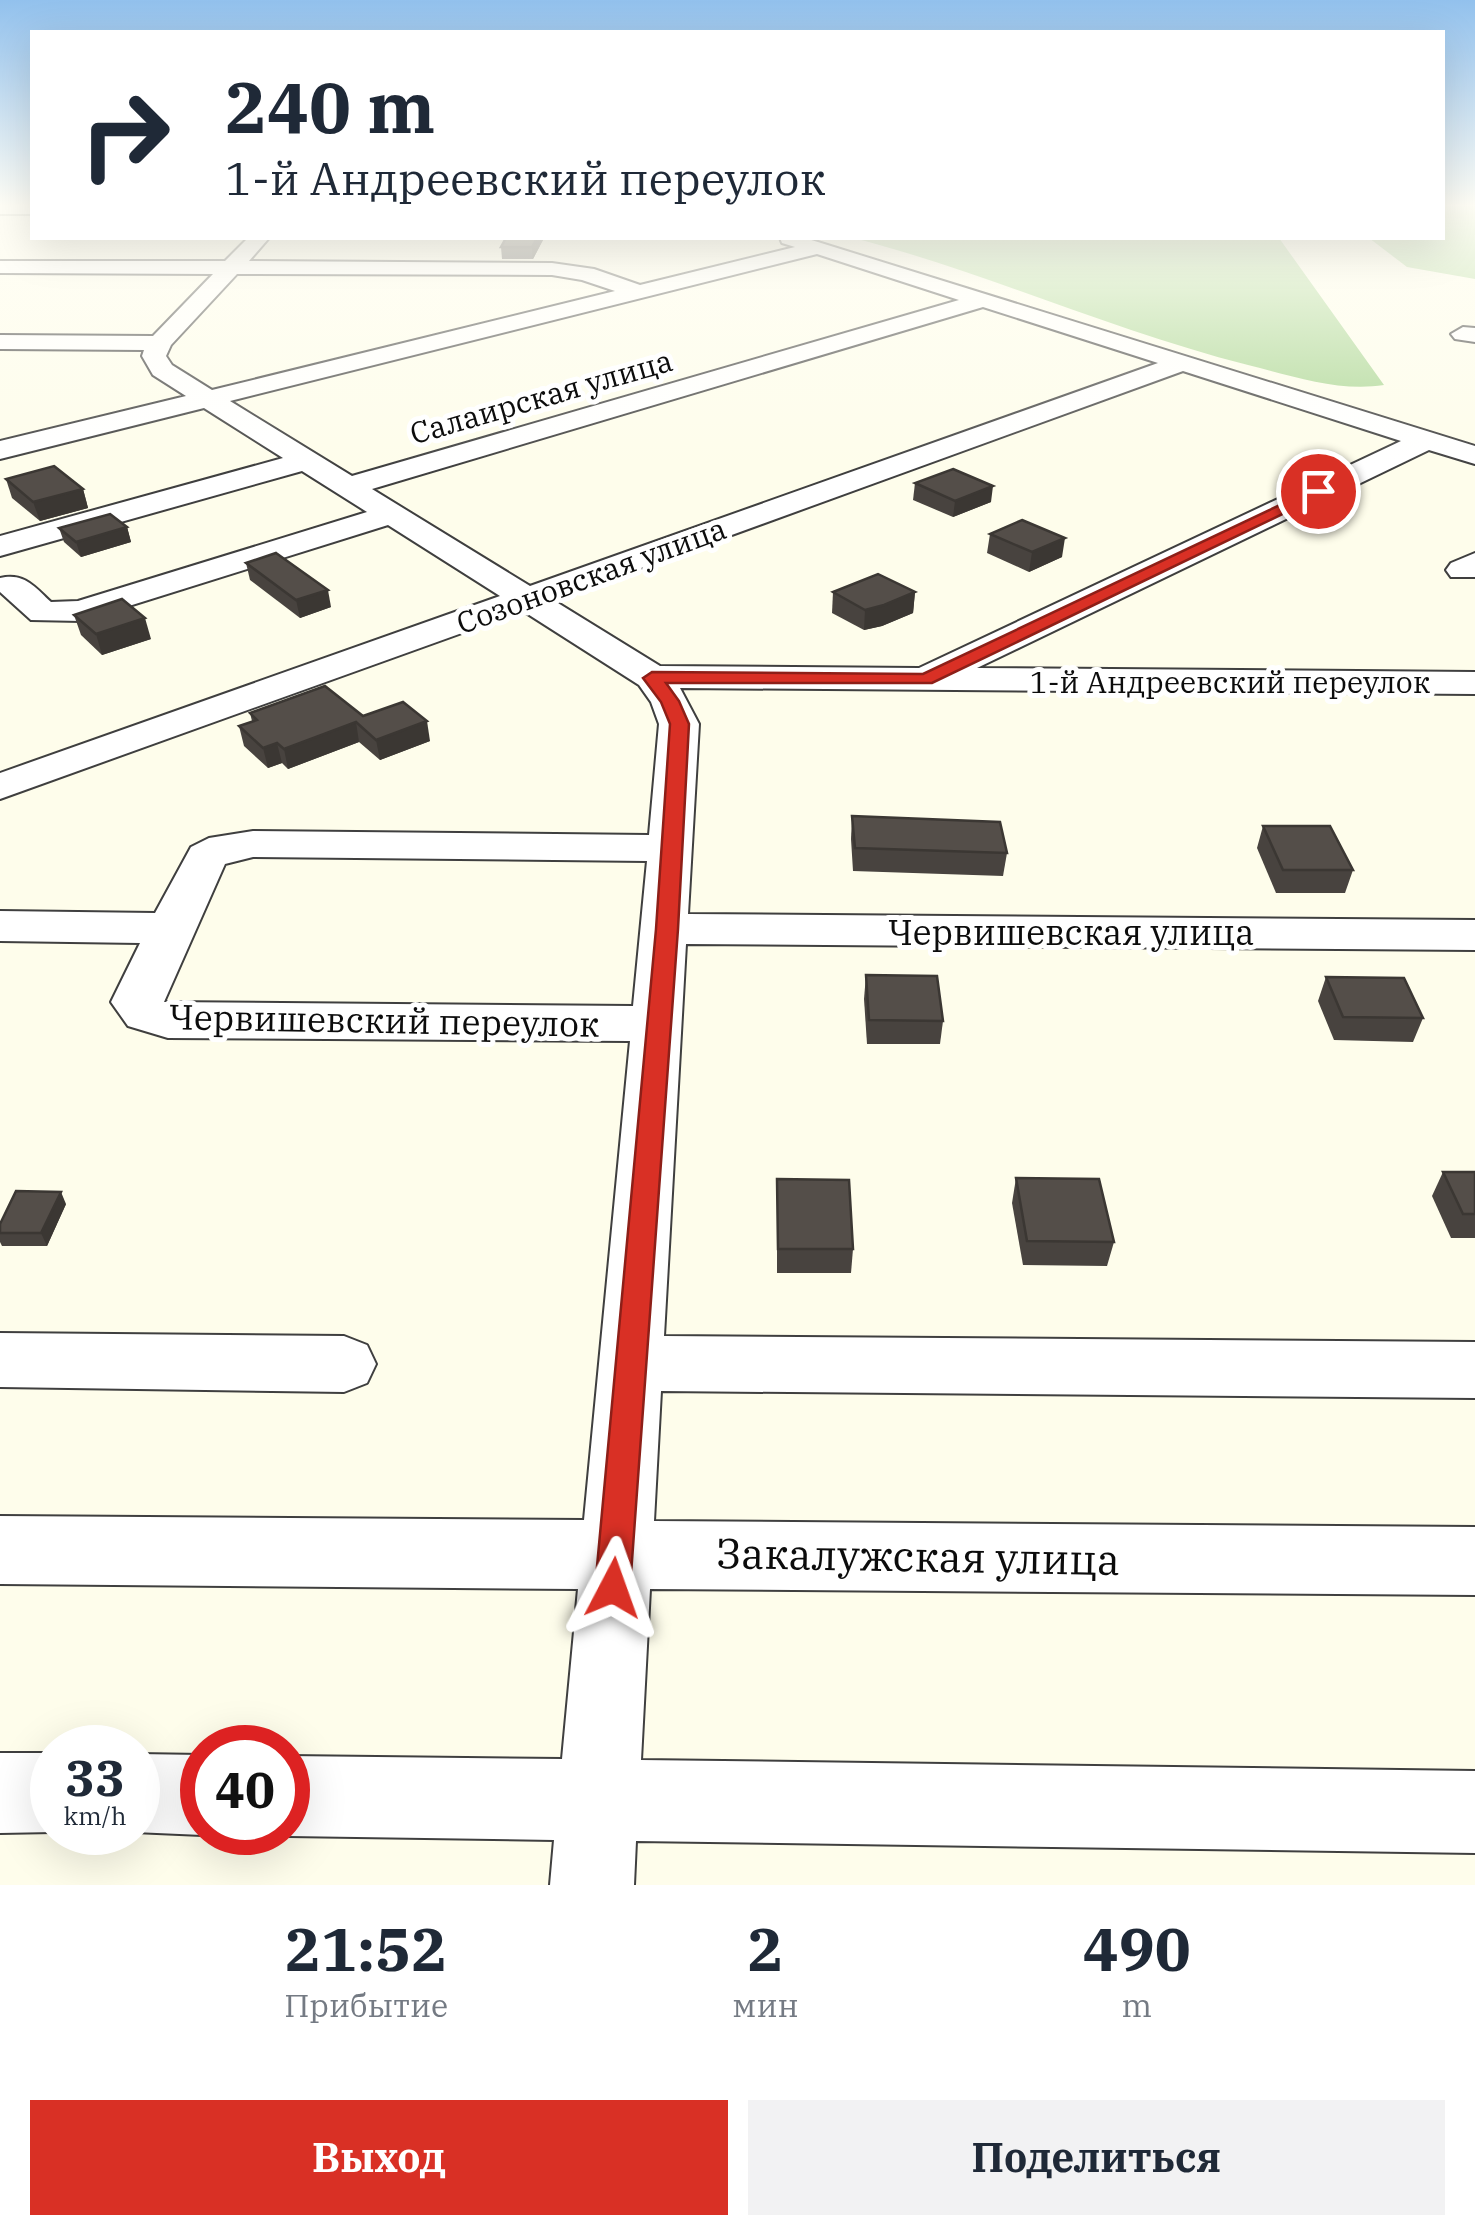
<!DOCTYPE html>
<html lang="ru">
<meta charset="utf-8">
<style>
body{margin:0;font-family:"IBM Plex Serif",serif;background:#f2f2f3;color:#1f2937;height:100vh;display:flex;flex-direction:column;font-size:38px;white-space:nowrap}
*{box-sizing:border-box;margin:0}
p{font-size:32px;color:#747a83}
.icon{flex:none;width:55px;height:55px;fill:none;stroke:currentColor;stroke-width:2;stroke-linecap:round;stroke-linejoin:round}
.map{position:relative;height:1885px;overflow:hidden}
.side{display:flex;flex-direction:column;background:#fff;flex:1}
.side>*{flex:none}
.hud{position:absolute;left:30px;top:30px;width:1415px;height:210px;border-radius:0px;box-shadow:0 10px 40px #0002;background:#fff;color:#1f2937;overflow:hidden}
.speed{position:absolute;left:30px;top:1725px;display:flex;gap:20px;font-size:50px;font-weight:700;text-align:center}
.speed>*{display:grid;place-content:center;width:130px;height:130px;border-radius:50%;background:#fff;box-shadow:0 10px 40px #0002;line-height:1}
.speed small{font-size:25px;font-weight:400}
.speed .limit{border:15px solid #d22;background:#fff;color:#111}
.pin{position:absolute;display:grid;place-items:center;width:85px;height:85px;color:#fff;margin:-42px;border:5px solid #fff;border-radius:50%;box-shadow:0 2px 10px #0007}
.me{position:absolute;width:110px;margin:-55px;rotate:4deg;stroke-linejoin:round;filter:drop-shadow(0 0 8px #0008)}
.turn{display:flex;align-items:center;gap:35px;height:210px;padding:0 30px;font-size:45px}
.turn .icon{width:130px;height:130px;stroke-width:2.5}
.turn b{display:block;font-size:70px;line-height:85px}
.eta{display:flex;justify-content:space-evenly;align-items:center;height:170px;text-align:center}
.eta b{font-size:60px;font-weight:700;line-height:70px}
.primary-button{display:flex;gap:20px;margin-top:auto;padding:20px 30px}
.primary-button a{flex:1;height:115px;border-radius:0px;background:#d93025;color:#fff;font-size:40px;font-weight:700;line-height:115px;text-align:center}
.primary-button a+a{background:#f2f2f3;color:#1f2937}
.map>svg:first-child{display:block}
.forest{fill:#add796}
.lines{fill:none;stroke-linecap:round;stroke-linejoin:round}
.minor-casing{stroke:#3f3f3f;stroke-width:4}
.minor{fill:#fff;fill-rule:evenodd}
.wall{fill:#48433f}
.shaded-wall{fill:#3b3733}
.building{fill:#544e49;stroke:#3b3733;stroke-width:2.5}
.route{fill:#d93025;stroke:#8d1f18;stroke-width:2.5}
.labels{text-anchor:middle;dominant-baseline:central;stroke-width:10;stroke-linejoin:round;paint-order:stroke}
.far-street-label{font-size:30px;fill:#0c0c0c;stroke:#fff}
.street-label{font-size:35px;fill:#0c0c0c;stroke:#fff}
.near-street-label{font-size:42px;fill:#0c0c0c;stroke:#fff}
</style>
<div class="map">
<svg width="1475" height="1885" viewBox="0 0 1475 1885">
<rect width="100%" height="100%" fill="#fefdeb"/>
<g class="forest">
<polygon points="1443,204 1475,204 1475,279 1407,267 1369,238 1442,238"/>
<path d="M854,238H1279L1384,385C1338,392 1293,376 1248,365C1114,331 988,273 854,238Z"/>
</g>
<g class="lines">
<g class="minor-casing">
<g id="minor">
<rect x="0" y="204" width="32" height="10"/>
<path d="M248,238H269L249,261L552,263L594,269L640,285L795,247L782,243L780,238H805L1475,446V464L1429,450L977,668L1475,672V694L680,688L699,724L688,914L1475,920V950L686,944L664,1336L1475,1342V1398L661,1391L654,1521L1475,1527V1595L650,1589L641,1760L1475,1771V1853L636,1841L634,1885H550L554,1840L288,1836L279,1832H288V1756L562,1759L578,1589L0,1584V1516L584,1520L630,1041L168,1038L128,1026L111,1002L140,943L0,941V911L155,913L191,847L209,838L253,831L649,835L659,724L651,702L639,685L523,611L0,799V773L500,596L388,525L81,621L31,620L0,592V578C24,572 35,587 51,602L78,601L367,512L302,471L0,556V536L283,458L204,408L0,459V441L186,396L153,375L142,356L144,350L0,349V335L153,336L213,274L0,273V261H225ZM817,254L959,300L352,476L230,401ZM237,274L552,275L582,280L615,291L212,390L172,365L166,356L171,345ZM983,307L1158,363L530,586L372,489ZM1183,371L1401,441L919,668L660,666L553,600ZM253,857L647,861L633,1006L164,1002L225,864Z"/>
<polygon points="1463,327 1475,328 1475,342 1455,339 1451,334"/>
<polygon points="1475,553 1475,577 1451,577 1446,570 1451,563"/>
<polygon points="0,1333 344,1336 367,1345 376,1364 367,1383 344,1392 0,1387"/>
<polygon points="0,1753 52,1753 54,1832 0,1833"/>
<polygon points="138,1754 202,1755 202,1832 209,1832 202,1835 134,1832 138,1832"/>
</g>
</g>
<use href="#minor" class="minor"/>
</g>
<g class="wall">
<polygon points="506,238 544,238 533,259 502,259 501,247"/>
<polygon points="6,479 83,489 88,508 40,521 12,498"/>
<polygon points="915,483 991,502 953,517 913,500"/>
<polygon points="127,527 131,542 81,557 64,542 59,528"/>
<polygon points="990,534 1062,557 1029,572 987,553"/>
<polygon points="246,563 331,607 300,618 250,580"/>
<polygon points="833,592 915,592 913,613 882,626 864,630 832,613"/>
<polygon points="74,615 151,639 102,655 81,635"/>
<polygon points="250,713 363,716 430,741 380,760 359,742 288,769 282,763 268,768 244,746 239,726 252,721"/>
<polygon points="852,816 1007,853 1003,876 853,871 851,839"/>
<polygon points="1263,826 1353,870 1345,893 1276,893 1257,848"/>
<polygon points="866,975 943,1021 940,1044 867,1044 864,999"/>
<polygon points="1326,977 1423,1018 1413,1042 1334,1040 1318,1001"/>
<polygon points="1443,1172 1475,1172 1475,1238 1451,1238 1432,1196"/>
<polygon points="1016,1178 1114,1242 1107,1266 1023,1265 1012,1203"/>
<polygon points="777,1179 853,1249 851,1273 777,1273"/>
<polygon points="66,1204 47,1246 2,1246 0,1242 0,1224"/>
</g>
<g class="shaded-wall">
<polygon points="537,238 544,238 533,259 532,247"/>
<polygon points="993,486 991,502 953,517 955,501"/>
<polygon points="83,489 88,508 40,521 33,502"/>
<polygon points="127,527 131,542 81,557 76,542"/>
<polygon points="1065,538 1062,557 1029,572 1032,552"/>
<polygon points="328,590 331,607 300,618 296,600"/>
<polygon points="915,592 913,613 882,626 864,630 865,610"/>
<polygon points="145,618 151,639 102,655 96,634"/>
<polygon points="427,721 430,741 380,760 376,740"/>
<polygon points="356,722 359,742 288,769 284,749"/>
<polygon points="277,743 282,763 268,768 263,748"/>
<polygon points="61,1192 66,1204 47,1246 41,1233"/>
</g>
<g class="building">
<polygon points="506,238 537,238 532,247 501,247"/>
<polygon points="54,466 83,489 33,502 6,479"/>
<polygon points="953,469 993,486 955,501 915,483"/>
<polygon points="110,514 127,527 76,542 59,528"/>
<polygon points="1022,520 1065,538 1032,552 990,534"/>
<polygon points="276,553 328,590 296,600 246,563"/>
<polygon points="878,574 915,592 884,605 865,610 833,592"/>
<polygon points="122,599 145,618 96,634 74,615"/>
<polygon points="325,686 363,716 403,702 427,721 376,740 356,722 284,749 277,743 263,748 239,726 257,720 250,713"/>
<polygon points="852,816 1000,822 1007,853 855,848"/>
<polygon points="1263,826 1330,826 1353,870 1283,870"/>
<polygon points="866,975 937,976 943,1021 869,1020"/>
<polygon points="1326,977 1404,978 1423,1018 1343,1017"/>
<polygon points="1443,1172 1475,1172 1475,1214 1463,1214"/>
<polygon points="1016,1178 1099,1179 1114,1242 1027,1241"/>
<polygon points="777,1179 849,1180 853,1249 778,1249"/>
<polygon points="16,1191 61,1192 41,1233 0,1233 0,1224"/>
</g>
<linearGradient id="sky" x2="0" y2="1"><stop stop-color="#92c1ed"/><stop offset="0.44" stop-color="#fffef6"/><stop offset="1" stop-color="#fffef6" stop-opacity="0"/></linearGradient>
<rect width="1475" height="467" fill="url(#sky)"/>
<polygon class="route" points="1318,487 1324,488 1324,494 932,683 666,683 679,701 689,724 678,929 630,1588 625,1600 613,1605 600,1600 595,1588 656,929 670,724 661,702 643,678 652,672 923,674"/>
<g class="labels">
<g class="far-street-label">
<text transform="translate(541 396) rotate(-16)">Салаирская улица</text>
<text transform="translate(591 575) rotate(-20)">Созоновская улица</text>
<text x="1230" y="681">1-й Андреевский переулок</text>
</g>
<g class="street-label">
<text x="1071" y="932">Червишевская улица</text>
<text transform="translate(384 1020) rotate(1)">Червишевский переулок</text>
</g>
<g class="near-street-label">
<text transform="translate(918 1556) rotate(1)">Закалужская улица</text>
</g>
</g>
</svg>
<div class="speed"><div>33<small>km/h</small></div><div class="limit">40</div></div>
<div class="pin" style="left:1318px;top:491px;background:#d93025"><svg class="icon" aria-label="arrive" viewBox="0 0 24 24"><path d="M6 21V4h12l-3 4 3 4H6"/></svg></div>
<svg class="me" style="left:613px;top:1588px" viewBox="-20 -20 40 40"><path d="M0-17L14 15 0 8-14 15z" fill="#d93025" stroke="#fff" stroke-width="4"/></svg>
<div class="hud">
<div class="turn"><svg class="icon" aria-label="right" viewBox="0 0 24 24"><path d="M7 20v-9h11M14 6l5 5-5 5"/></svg><div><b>240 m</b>1-й Андреевский переулок</div></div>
</div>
</div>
<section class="side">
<div class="eta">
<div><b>21:52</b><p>Прибытие</p></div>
<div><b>2</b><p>мин</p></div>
<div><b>490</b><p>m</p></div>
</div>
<div class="primary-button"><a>Выход</a><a>Поделиться</a></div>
</section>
